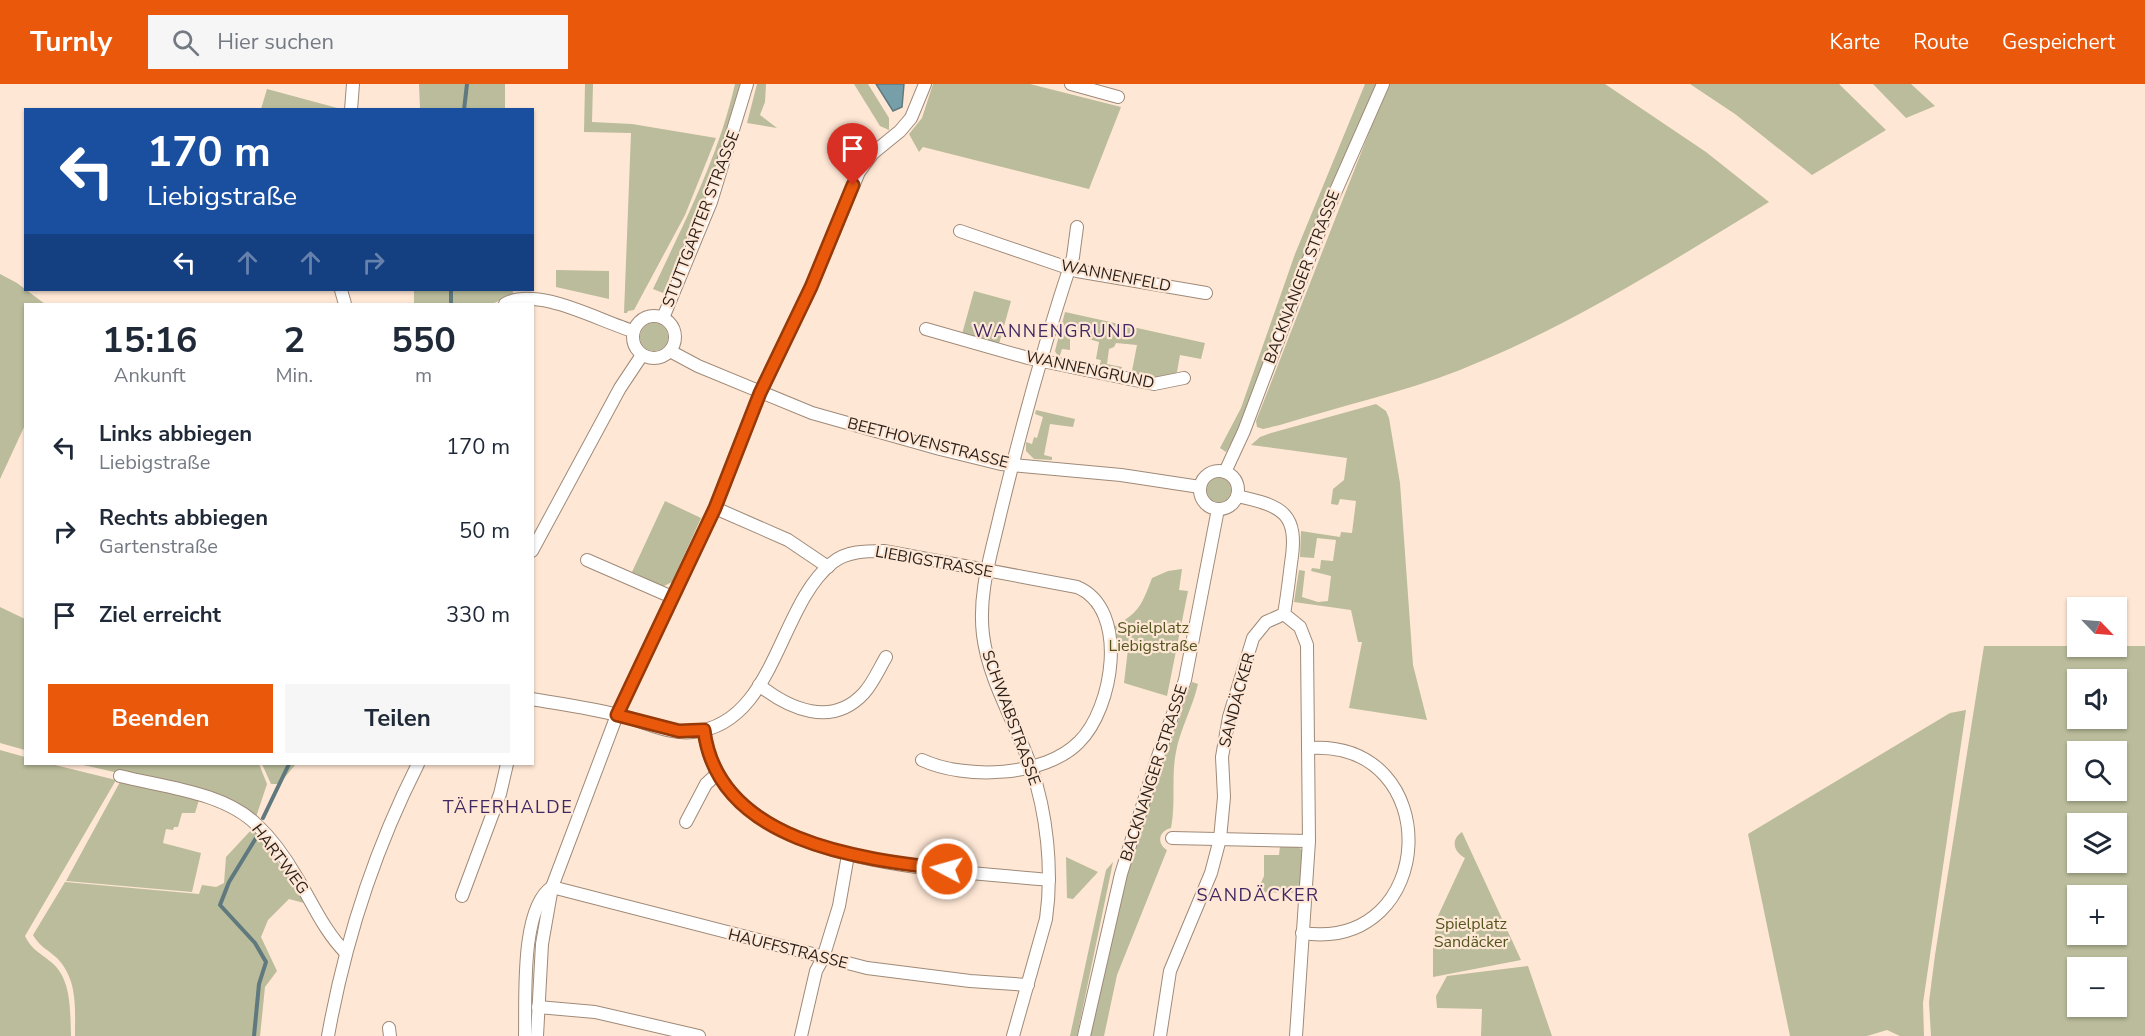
<!DOCTYPE html>
<html lang="de">
<meta charset="utf-8">
<style>
body{margin:0;font-family:"Nunito Sans",sans-serif;background:#f6f6f7;color:#1f2937;height:100vh;display:flex;flex-direction:column;font-size:22px;white-space:nowrap}
*{box-sizing:border-box;margin:0}
p{font-size:20px;color:#747a83}
.icon{flex:none;width:33px;height:33px;fill:none;stroke:currentColor;stroke-width:2;stroke-linecap:round;stroke-linejoin:round}
.map{position:relative;flex:1;overflow:hidden}
.side{position:absolute;left:24px;top:219px;width:510px;height:462px;display:flex;flex-direction:column;background:#fff;border-radius:0px;box-shadow:0 2px 4px #0004}
.side>*{flex:none}
.banner{position:absolute;left:24px;top:24px;width:510px;height:183px;border-radius:0px;box-shadow:0 2px 4px #0004;background:#1a4fa0;color:#fff;overflow:hidden}
.needle{width:39px;rotate:115deg}
.buttons{position:absolute;left:2067px;top:513px;display:grid;gap:12px}
.buttons a{display:grid;place-items:center;width:60px;height:60px;border-radius:0px;background:#fff;box-shadow:0 2px 4px #0004;font-size:30px}
.pin{position:absolute;display:grid;place-items:center;width:51px;height:51px;color:#fff;margin:-62px -26px;border-radius:50% 50% 50% 0;rotate:-45deg;box-shadow:0 0 6px #0007}
.pin .icon{rotate:45deg}
.me{position:absolute;width:66px;margin:-33px;rotate:276deg;stroke-linejoin:round;filter:drop-shadow(0 0 4px #0008)}
.turn{display:flex;align-items:center;gap:21px;height:126px;padding:0 24px;font-size:27px}
.turn .icon{width:78px;height:78px;stroke-width:2.5}
.turn b{display:block;font-size:42px;line-height:51px}
.lanes{display:flex;align-items:center;height:57px;padding:0 24px;background:#0003;justify-content:center;gap:30px;direction:ltr}
.lanes .off{opacity:.35}
.eta{display:flex;justify-content:space-evenly;align-items:center;height:102px;text-align:center}
.eta b{font-size:36px;font-weight:700;line-height:42px}
.button{display:flex;gap:12px;margin-top:auto;padding:12px 24px}
.button a{flex:1;height:69px;border-radius:0px;background:#ea580c;color:#fff;font-size:24px;font-weight:700;line-height:69px;text-align:center}
.button a+a{background:#f6f6f7;color:#1f2937}
ul{padding:0;list-style:none}
li{display:flex;align-items:center;gap:18px;height:84px;padding:0 24px}
li div{flex:1}
li b{display:block;font-size:22px}
li em{font-style:normal}
header{display:flex;align-items:center;gap:36px;box-sizing:border-box;height:84px;padding:0 30px;background:#ea580c;color:#fff}
header strong{font-size:28px}
nav{display:flex;gap:33px;margin-inline-start:auto;font-size:21px}
.search{width:420px;height:54px;background:#f6f6f7;display:flex;align-items:center;gap:15px;box-sizing:border-box;padding:0 21px;border-radius:0px;color:#747a83;font-size:22px}
.map>svg:first-child{display:block}
.green{fill:#babc9b;fill-rule:evenodd}
.water{fill:#779fa9;stroke:#5f797e;stroke-width:1.5}
.lines{fill:none;stroke-linecap:round;stroke-linejoin:round}
.stream{stroke:#5f797e;stroke-width:4}
.minor-casing{stroke:#9f8a78;stroke-width:14}
.minor{stroke:#fff;stroke-width:12}
.route-casing{stroke:#983908;stroke-width:15}
.route{stroke:#ea580c;stroke-width:10}
.labels{text-anchor:middle;dominant-baseline:central;stroke-width:4.5;stroke-linejoin:round;paint-order:stroke}
.street-label{font-size:16px;fill:#281f19;stroke:#ffe7d5}
.park-label{font-size:16px;fill:#53551f;stroke:#ffe7d5}
.neighbourhood-label{font-size:18px;letter-spacing:1.5px;fill:#402963;stroke:#ffe7d5}
</style>
<header>
<strong>Turnly</strong>
<div class="search"><svg class="icon" aria-label="search" viewBox="0 0 24 24"><circle cx="10" cy="10" r="6"/><path d="M15 15l6 6"/></svg>Hier suchen</div>
<nav><a>Karte</a><a>Route</a><a>Gespeichert</a></nav>
</header>
<div class="map">
<svg width="2145" height="952" viewBox="0 0 2145 952">
<rect width="100%" height="100%" fill="#ffe7d5"/>
<g class="green">
<polygon points="419,0 505,0 505,25 420,25"/>
<polygon points="585,0 593,0 592,38 632,40 716,54 685,131 634,226 628,227 627,229 624,229 631,49 584,48"/>
<path d="M735,0H740L709,104L663,209L653,205C685,137 718,74 735,0Z"/>
<polygon points="757,0 766,0 765,18 760,31 777,44 747,39"/>
<polygon points="854,0 868,0 889,34 889,46 880,42"/>
<polygon points="933,0 1030,0 1121,23 1089,105 923,63 919,68 909,50 922,34"/>
<polygon points="1365,0 1376,0 1240,344 1226,368 1220,364 1241,324 1295,170"/>
<path d="M1388,0H1605L1706,68L1769,118C1669,179 1569,243 1460,286C1401,309 1340,322 1280,341L1263,345L1257,343L1256,337Z"/>
<polygon points="1690,0 1839,0 1886,46 1812,91 1735,30"/>
<polygon points="1873,0 1911,0 1935,22 1906,34"/>
<polygon points="267,5 341,25 261,25"/>
<polygon points="556,186 609,187 609,215 556,203"/>
<polygon points="0,190 17,199 45,220 26,220 25,341 0,395"/>
<polygon points="414,206 512,206 514,210 492,220 414,220"/>
<polygon points="974,207 1011,217 999,260 962,250"/>
<polygon points="1065,228 1205,259 1201,275 1180,271 1177,288 1163,297 1131,292 1137,261 1116,259 1114,263 1109,265 1107,280 1122,283 1121,288 1099,284 1101,276 1096,275 1099,258 1089,255 1089,250 1074,247 1073,254 1070,254 1070,266 1062,265 1059,274 1055,267"/>
<circle cx="654" cy="253" r="14"/>
<polygon points="1376,320 1386,327 1389,334 1400,399 1413,581 1427,636 1349,624 1362,558 1358,558 1351,526 1294,518 1299,486 1305,487 1302,513 1318,518 1328,517 1331,492 1311,487 1312,484 1320,485 1321,476 1333,477 1336,456 1317,454 1314,474 1300,473 1301,447 1340,453 1341,448 1352,449 1356,417 1340,415 1338,421 1331,420 1333,405 1344,396 1347,374 1251,361 1260,353 1271,349"/>
<polygon points="1036,326 1075,335 1073,343 1050,340 1044,371 1052,373 1052,376 1034,375 1026,367 1026,358 1032,360 1034,353 1037,354 1043,333 1035,330"/>
<circle cx="1219" cy="406" r="12"/>
<polygon points="665,417 701,434 672,498 662,503 632,488"/>
<path d="M1182,485L1179,506L1188,507L1167,612L1124,599L1128,565L1118,561L1115,542C1140,528 1142,520 1152,494L1168,487Z"/>
<polygon points="0,523 25,535 25,666 0,659"/>
<path d="M1984,562H2145V952H1931L1929,918L1935,871ZM2078,596H2116V634H2078ZM2078,668H2116V706H2078ZM2078,740H2116V778H2078ZM2078,812H2116V850H2078ZM2078,884H2116V922H2078Z"/>
<path d="M1192,598L1198,600C1193,623 1180,645 1176,668C1171,693 1176,718 1171,744C1159,747 1156,759 1167,766L1117,891L1104,952H1088L1129,775Z"/>
<polygon points="1966,626 1923,919 1924,952 1900,952 1887,946 1867,952 1790,952 1748,750 1950,629"/>
<path d="M0,666L25,673L26,680H51L116,696L25,852C32,866 39,868 51,878C72,895 70,927 71,952H0Z"/>
<polygon points="79,680 259,680 267,700 256,733 123,690"/>
<polygon points="262,680 296,680 279,700 271,700"/>
<polygon points="120,698 199,716 195,729 182,729 178,743 174,743 173,746 166,745 163,759 201,769 192,808 66,797"/>
<path d="M253,744L308,820L289,815L268,836L261,853L277,887L265,903L260,952H75C75,924 78,896 57,874C48,866 39,862 33,851L65,798L199,810L202,801L216,803L224,799L226,773Z"/>
<path d="M1462,748L1521,876L1433,893V865L1437,834L1465,774C1454,768 1450,756 1462,748Z"/>
<polygon points="1280,762 1299,763 1302,766 1301,809 1257,808 1264,792 1264,771 1279,771"/>
<polygon points="1066,773 1098,788 1073,815 1067,814"/>
<polygon points="1113,778 1077,952 1070,952 1106,786"/>
<polygon points="1528,882 1552,952 1481,952 1482,925 1437,924 1436,912 1447,892"/>
</g>
<polygon class="water" points="876,0 904,0 902,23 893,27"/>
<g class="lines">
<g class="stream">
<polyline points="464,26 467,0"/>
<polyline points="451,206 451,220"/>
<polyline points="263,734 289,680"/>
<polyline points="254,952 259,900 266,878 255,859 220,821 229,798 256,754"/>
</g>
<g class="minor-casing">
<g id="minor">
<polyline points="1071,0 1118,13"/>
<polyline points="351,26 353,0"/>
<polyline points="960,147 1077,187 1206,209"/>
<polyline points="341,206 345,220"/>
<path d="M505,220C537,201 601,238 633,247"/>
<circle cx="654" cy="253" r="21"/>
<polyline points="663,234 711,118 747,0"/>
<polyline points="926,245 1028,274 1154,300 1184,294"/>
<polyline points="670,267 698,282 812,329 940,365 1001,380 1121,391 1200,403"/>
<circle cx="1219" cy="406" r="19"/>
<polyline points="1225,388 1244,347 1327,127 1383,0"/>
<polyline points="715,424 788,456 828,483"/>
<polyline points="532,467 620,304 642,271"/>
<polyline points="587,476 672,513"/>
<path d="M759,601C789,625 832,644 864,609C873,599 879,585 886,573"/>
<path d="M532,615C561,620 590,624 618,631C642,636 667,651 693,648C775,640 778,522 832,479C846,467 866,467 884,467L1077,503C1130,525 1113,625 1079,658C1045,693 965,696 922,676"/>
<path d="M704,646C720,785 946,785 1049,796"/>
<path d="M120,692C163,703 224,708 257,741C272,755 286,775 296,792C312,818 324,847 346,869"/>
<polyline points="686,738 706,700 717,690"/>
<path d="M1172,754L1309,757L1307,561L1300,543L1284,530C1287,513 1289,496 1291,479C1299,429 1283,422 1237,412"/>
<polyline points="462,812 500,710 507,680"/>
<path d="M1302,849C1439,869 1447,654 1308,664"/>
<polyline points="538,923 595,928 699,952"/>
<polyline points="389,944 390,952"/>
<path d="M328,952C345,857 375,765 418,680"/>
<path d="M525,952C526,916 520,824 552,803L867,884L970,897L1028,901"/>
<polyline points="537,952 542,860 552,803 617,631 715,424 760,309 811,203 859,88 873,69 900,47 911,34 925,0"/>
<polyline points="801,952 816,887 823,874 839,822 848,771"/>
<path d="M1013,952L1046,835C1053,786 1047,729 1031,683C1016,639 989,598 983,551C978,509 991,471 1000,431C1021,344 1045,257 1073,173L1077,143"/>
<polyline points="1084,952 1121,790 1157,675 1185,596 1218,425"/>
<polyline points="1160,952 1170,887 1211,789 1220,755 1224,713 1222,673 1229,633 1253,554 1266,538 1284,530"/>
<polyline points="1296,952 1309,757"/>
</g>
</g>
<use href="#minor" class="minor"/>
</g>
<g class="lines">
<g class="route-casing">
<path id="route" d="M853,101L811,203L760,309L715,424L617,631L679,647L704,646C718,758 859,775 947,785"/>
</g>
<use href="#route" class="route"/>
</g>
<g class="labels">
<g class="street-label">
<text transform="translate(701 135) rotate(-69)">STUTTGARTER STRASSE</text>
<text transform="translate(1116 192) rotate(11)">WANNENFELD</text>
<text transform="translate(1302 193) rotate(-69)">BACKNANGER STRASSE</text>
<text transform="translate(1090 286) rotate(12)">WANNENGRUND</text>
<text transform="translate(928 359) rotate(14)">BEETHOVENSTRASSE</text>
<text transform="translate(934 478) rotate(10)">LIEBIGSTRASSE</text>
<text transform="translate(1237 616) rotate(-75)">SANDÄCKER</text>
<text transform="translate(1011 634) rotate(70)">SCHWABSTRASSE</text>
<text transform="translate(1154 689) rotate(-72)">BACKNANGER STRASSE</text>
<text transform="translate(280 775) rotate(53)">HARTWEG</text>
<text transform="translate(788 865) rotate(14)">HAUFFSTRASSE</text>
</g>
<g class="park-label">
<text x="1153" y="544">Spielplatz<tspan x="1153" dy="18">Liebigstraße</tspan></text>
<text x="1471" y="840">Spielplatz<tspan x="1471" dy="18">Sandäcker</tspan></text>
</g>
<g class="neighbourhood-label">
<text x="1055" y="247">WANNENGRUND</text>
<text x="508" y="723">TÄFERHALDE</text>
<text x="1258" y="811">SANDÄCKER</text>
</g>
</g>
</svg>
<div class="buttons">
<a><svg class="needle" viewBox="-14 -14 28 28"><path d="M0-13l5 13h-10z" fill="#e53935"/><path d="M0 13l5-13h-10z" fill="#747a83"/></svg></a>
<a><svg class="icon" aria-label="sound" viewBox="0 0 24 24"><path d="M4 9h4l5-4v14l-5-4H4zM17 9q2 3 0 6"/></svg></a>
<a><svg class="icon" aria-label="search" viewBox="0 0 24 24"><circle cx="10" cy="10" r="6"/><path d="M15 15l6 6"/></svg></a>
<a><svg class="icon" aria-label="layers" viewBox="0 0 24 24"><path d="M12 4l9 5-9 5-9-5zM3 14l9 5 9-5"/></svg></a>
<a>+</a>
<a>−</a>
</div>
<div class="pin" style="left:853px;top:101px;background:#d93025"><svg class="icon" aria-label="arrive" viewBox="0 0 24 24"><path d="M6 21V4h12l-3 4 3 4H6"/></svg></div>
<svg class="me" style="left:947px;top:785px" viewBox="-20 -20 40 40"><circle r="17" fill="#ea580c" stroke="#fff" stroke-width="3"/><path d="M0-11L8 9 0 5-8 9z" fill="#fff"/></svg>
<div class="banner">
<div class="turn"><svg class="icon" aria-label="left" viewBox="0 0 24 24"><path d="M17 20v-9H6M10 6l-5 5 5 5"/></svg><div><b>170 m</b>Liebigstraße</div></div>
<div class="lanes"><svg class="icon" aria-label="left" viewBox="0 0 24 24"><path d="M17 20v-9H6M10 6l-5 5 5 5"/></svg><svg class="icon off" aria-label="ahead" viewBox="0 0 24 24"><path d="M12 20V5M6 11l6-6 6 6"/></svg><svg class="icon off" aria-label="ahead" viewBox="0 0 24 24"><path d="M12 20V5M6 11l6-6 6 6"/></svg><svg class="icon off" aria-label="right" viewBox="0 0 24 24"><path d="M7 20v-9h11M14 6l5 5-5 5"/></svg></div>
</div>
<section class="side">
<div class="eta">
<div><b>15:16</b><p>Ankunft</p></div>
<div><b>2</b><p>Min.</p></div>
<div><b>550</b><p>m</p></div>
</div>
<ul>
<li><svg class="icon" aria-label="left" viewBox="0 0 24 24"><path d="M17 20v-9H6M10 6l-5 5 5 5"/></svg><div><b>Links abbiegen</b><p>Liebigstraße</p></div><em>170 m</em></li>
<li><svg class="icon" aria-label="right" viewBox="0 0 24 24"><path d="M7 20v-9h11M14 6l5 5-5 5"/></svg><div><b>Rechts abbiegen</b><p>Gartenstraße</p></div><em>50 m</em></li>
<li><svg class="icon" aria-label="arrive" viewBox="0 0 24 24"><path d="M6 21V4h12l-3 4 3 4H6"/></svg><div><b>Ziel erreicht</b></div><em>330 m</em></li>
</ul>
<div class="button"><a>Beenden</a><a>Teilen</a></div>
</section>
</div>
